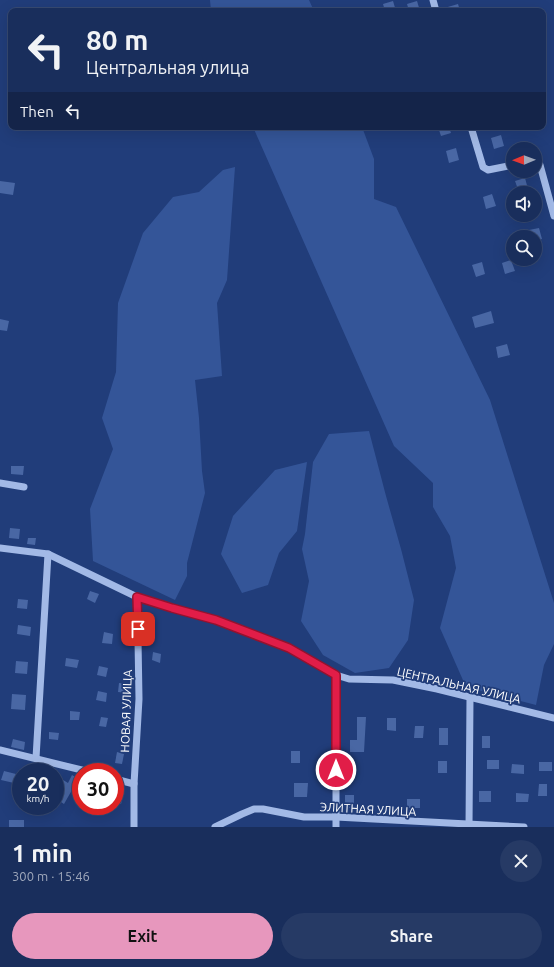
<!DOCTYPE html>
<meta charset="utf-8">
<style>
body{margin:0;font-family:Ubuntu,sans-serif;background:#263a65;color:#f1f3f6;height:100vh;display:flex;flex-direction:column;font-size:15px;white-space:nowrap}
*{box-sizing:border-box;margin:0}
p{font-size:13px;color:#9fa8bb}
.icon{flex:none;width:22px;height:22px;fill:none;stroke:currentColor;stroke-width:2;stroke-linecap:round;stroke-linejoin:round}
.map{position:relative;height:827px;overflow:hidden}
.details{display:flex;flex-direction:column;background:#192e5c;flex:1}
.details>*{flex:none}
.banner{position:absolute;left:8px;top:8px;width:538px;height:122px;border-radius:8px;box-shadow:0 4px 16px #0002,0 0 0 1px #374a72;background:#192e5c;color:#f1f3f6;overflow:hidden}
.needle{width:26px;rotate:269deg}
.controls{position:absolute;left:506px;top:142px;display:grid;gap:8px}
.controls a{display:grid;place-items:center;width:36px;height:36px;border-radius:50%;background:#192e5c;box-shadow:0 4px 16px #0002,0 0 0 1px #374a72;font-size:20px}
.speed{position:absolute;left:12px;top:763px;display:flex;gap:8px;font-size:20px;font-weight:700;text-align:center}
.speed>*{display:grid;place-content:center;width:52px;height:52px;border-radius:50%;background:#192e5c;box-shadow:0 4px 16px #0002,0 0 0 1px #374a72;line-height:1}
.speed small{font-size:10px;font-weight:400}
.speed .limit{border:6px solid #d22;background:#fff;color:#111}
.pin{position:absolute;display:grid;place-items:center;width:34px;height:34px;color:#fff;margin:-17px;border-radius:8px;box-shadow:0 2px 6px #0006}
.me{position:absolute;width:44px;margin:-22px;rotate:0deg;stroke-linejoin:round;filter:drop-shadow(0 0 3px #0008)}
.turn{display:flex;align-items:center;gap:14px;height:84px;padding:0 12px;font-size:18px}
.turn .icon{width:52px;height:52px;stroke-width:2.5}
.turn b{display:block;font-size:28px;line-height:34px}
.then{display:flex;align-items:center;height:38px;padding:0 12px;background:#0003;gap:8px;font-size:15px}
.round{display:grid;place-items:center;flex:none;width:42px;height:42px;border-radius:21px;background:#263a65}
.overview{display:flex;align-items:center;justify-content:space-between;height:68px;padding:0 12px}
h1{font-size:24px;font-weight:700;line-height:30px}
.action{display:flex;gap:8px;margin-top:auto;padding:8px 12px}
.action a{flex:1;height:46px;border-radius:24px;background:#e797bd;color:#111;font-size:16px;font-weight:700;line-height:46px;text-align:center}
.action a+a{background:#263a65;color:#f1f3f6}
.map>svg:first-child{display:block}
.green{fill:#345598}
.building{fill:#4967a4}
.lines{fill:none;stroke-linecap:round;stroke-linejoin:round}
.minor{stroke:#a2b9e6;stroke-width:7}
.route-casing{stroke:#92132f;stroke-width:10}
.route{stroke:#e11d48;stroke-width:7}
.labels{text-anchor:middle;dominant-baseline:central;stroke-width:3.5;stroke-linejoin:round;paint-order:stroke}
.street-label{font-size:12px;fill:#fff;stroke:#213d7a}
</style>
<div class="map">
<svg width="554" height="827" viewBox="0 0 554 827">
<rect width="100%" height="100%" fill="#213d7a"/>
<g class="green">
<polygon points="210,0 309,0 314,11 211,11"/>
<polygon points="253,127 362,127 374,159 374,199 396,207 490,400 554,603 554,644 544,665 536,705 466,687 440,628 456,568 450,536 433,507 433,483 394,446"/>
<polygon points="235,167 227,280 217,303 222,376 195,380 199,418 202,471 205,493 187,563 187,576 175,600 93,561 90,509 113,449 102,418 116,372 118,303 143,233 173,197 199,192 223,170"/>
<polygon points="369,431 386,496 401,549 414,600 408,640 389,668 355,673 323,655 301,621 309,581 302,549 305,534 313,462 329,434"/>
<polygon points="307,462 297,531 279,553 268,585 242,593 221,554 233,516 275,470"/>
</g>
<g class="building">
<polygon points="393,1 396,11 385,11 383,4"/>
<polygon points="417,1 420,11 409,11 407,4"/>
<polygon points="458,4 460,11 441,11 441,9"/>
<polygon points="438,127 449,127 451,133 441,136"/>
<polygon points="501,135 504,146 494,149 491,138"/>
<polygon points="456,148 459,160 449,163 446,151"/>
<polygon points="525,178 528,189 519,192 515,181"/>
<polygon points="0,181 15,183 13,195 0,193"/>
<polygon points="492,194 496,206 486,209 483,197"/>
<polygon points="539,228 542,239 535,241 535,237 531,237 529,230"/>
<polygon points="511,260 515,271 505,274 502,263"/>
<polygon points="482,262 485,274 476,277 472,265"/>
<polygon points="491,311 494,323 475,328 472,317"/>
<polygon points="0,319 9,321 7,331 0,330"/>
<polygon points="507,344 510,355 498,358 496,347"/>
<polygon points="11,466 24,466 23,475 11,474"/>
<polygon points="10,528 20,529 19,539 9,538"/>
<polygon points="28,538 36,538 35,545 27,544"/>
<polygon points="90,591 99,594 95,603 87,599"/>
<polygon points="18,599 28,600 27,609 17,608"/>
<polygon points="18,625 31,627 30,636 17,634"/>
<polygon points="104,632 113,634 112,644 102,643"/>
<polygon points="153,652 161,654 160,663 152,660"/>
<polygon points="66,658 79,660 77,668 65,666"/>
<polygon points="16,661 28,662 27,674 15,673"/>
<polygon points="99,666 108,668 106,677 97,675"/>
<polygon points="119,683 129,684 128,693 118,692"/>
<polygon points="98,691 107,693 106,702 96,700"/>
<polygon points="12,694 26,695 25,710 11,709"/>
<polygon points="70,711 80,712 79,720 70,720"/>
<polygon points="101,717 108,718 106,727 99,726"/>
<polygon points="357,717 366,717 364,752 350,752 350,740 357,740"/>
<polygon points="387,718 396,718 396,731 387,730"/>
<polygon points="415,726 424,726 423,738 414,738"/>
<rect x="439" y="728" width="9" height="17"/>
<polygon points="49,732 59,733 58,740 49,739"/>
<rect x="482" y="736" width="8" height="12"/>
<polygon points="13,739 25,742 24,750 11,747"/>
<rect x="291" y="751" width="9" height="12"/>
<polygon points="117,752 124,754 122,764 115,763"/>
<rect x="487" y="760" width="12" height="9"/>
<rect x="438" y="761" width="9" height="12"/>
<rect x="539" y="762" width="13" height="9"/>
<polygon points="512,764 524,765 524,774 511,773"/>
<polygon points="4,771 16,774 14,783 1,780"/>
<polygon points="55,775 68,783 72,775 81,780 81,795 72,790 64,804 55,798"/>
<polygon points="294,783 308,783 307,797 294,797"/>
<polygon points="539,784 547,784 547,796 538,796"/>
<polygon points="115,790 124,793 121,804 115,803"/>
<rect x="479" y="791" width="12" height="11"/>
<polygon points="516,793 529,794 528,802 516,802"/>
<rect x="345" y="795" width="9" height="13"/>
<rect x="407" y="799" width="13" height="9"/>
<rect x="9" y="820" width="15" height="7"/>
</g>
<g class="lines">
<g class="minor">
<polyline points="433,0 436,11"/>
<polyline points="471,127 483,167 488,170 513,165"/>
<polyline points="535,161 540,165 554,216"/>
<polyline points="0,483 24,487"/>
<polyline points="0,548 48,554 137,597 172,608 216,620 289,648 336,675 349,679 393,680 437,689 554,718"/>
<polyline points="0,750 90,772"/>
<polyline points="36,758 48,554"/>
<polyline points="115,779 134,784"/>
<polyline points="134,827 134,784 139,699 138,640 137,618 137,597"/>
<polyline points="215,827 242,814 254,809 263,809 304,817 336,817 524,827"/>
<polyline points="336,827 336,675"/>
<polyline points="469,827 470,698"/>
</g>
</g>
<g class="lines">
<g class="route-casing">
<polyline id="route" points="138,629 137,597 172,608 216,620 289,648 336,675 336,770"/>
</g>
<use href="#route" class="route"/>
</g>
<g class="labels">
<g class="street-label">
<text transform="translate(459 685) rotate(13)">ЦЕНТРАЛЬНАЯ УЛИЦА</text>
<text transform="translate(126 711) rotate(-88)">НОВАЯ УЛИЦА</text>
<text transform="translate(368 809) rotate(3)">ЭЛИТНАЯ УЛИЦА</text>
</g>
</g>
</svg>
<div class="controls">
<a><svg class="needle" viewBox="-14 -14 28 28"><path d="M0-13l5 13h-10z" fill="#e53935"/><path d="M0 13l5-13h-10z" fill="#9fa8bb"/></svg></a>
<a><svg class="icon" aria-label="sound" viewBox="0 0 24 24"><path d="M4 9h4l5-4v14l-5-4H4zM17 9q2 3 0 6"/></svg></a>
<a><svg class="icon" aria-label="search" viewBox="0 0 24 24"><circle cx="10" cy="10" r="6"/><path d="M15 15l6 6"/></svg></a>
</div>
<div class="speed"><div>20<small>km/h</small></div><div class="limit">30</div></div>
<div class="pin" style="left:138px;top:629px;background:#d93025"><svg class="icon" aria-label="arrive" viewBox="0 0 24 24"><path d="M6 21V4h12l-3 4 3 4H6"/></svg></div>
<svg class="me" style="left:336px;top:770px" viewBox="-20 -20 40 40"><circle r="17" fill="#e11d48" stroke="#fff" stroke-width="3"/><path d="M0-11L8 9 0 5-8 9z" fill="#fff"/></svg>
<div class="banner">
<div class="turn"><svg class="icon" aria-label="left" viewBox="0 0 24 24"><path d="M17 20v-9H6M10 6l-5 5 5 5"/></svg><div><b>80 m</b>Центральная улица</div></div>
<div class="then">Then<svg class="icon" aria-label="left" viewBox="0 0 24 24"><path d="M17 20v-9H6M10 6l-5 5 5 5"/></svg></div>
</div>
</div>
<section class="details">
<div class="overview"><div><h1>1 min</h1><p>300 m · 15:46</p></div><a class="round"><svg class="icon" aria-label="close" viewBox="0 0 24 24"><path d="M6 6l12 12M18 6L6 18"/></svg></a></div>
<div class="action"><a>Exit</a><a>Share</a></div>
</section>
